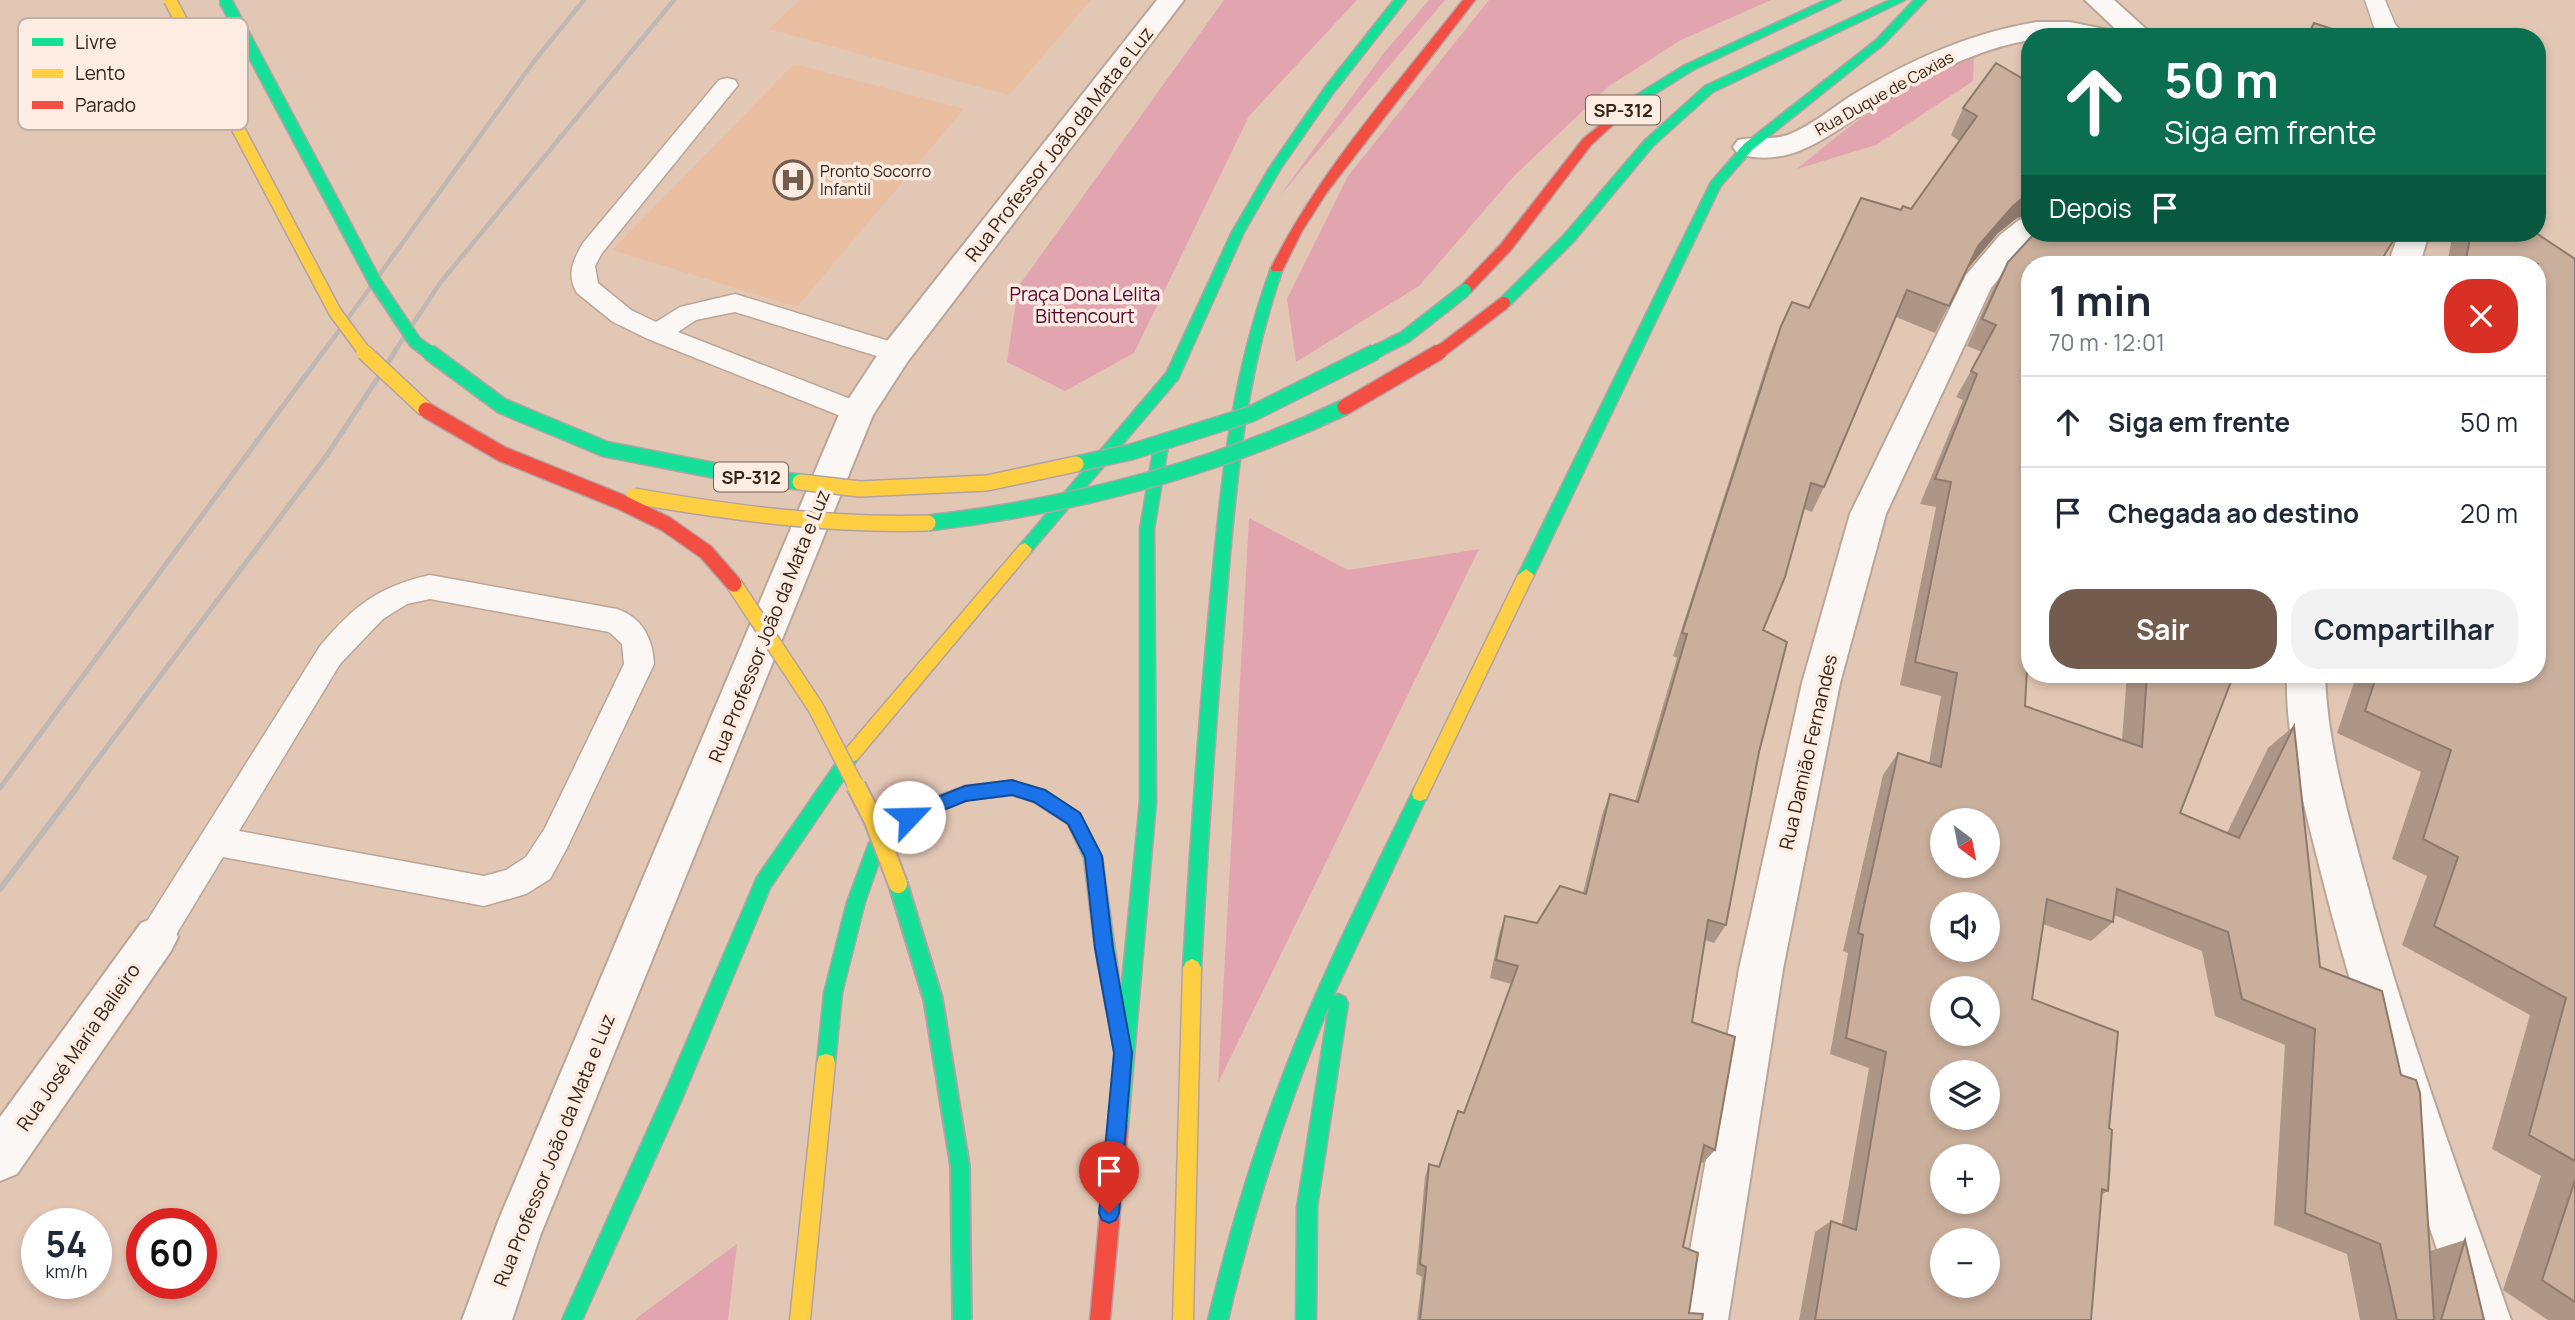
<!DOCTYPE html>
<html lang="pt">
<meta charset="utf-8">
<style>
body{margin:0;font-family:Manrope,sans-serif;background:#f2f2f3;color:#1f2937;height:100vh;display:flex;flex-direction:column;font-size:26px;white-space:nowrap}
*{box-sizing:border-box;margin:0}
p{font-size:23px;color:#747a83}
.icon{flex:none;width:38px;height:38px;fill:none;stroke:currentColor;stroke-width:2;stroke-linecap:round;stroke-linejoin:round}
.map{position:relative;flex:1;overflow:hidden}
.drawer{position:absolute;left:2021px;top:256px;width:525px;height:427px;display:flex;flex-direction:column;background:#fff;border-radius:28px;box-shadow:0 4px 10px #0003}
.drawer>*{flex:none}
.top-card{position:absolute;left:2021px;top:28px;width:525px;height:214px;border-radius:28px;box-shadow:0 4px 10px #0003;background:#0b6e4f;color:#fff;overflow:hidden}
.needle{width:46px;rotate:148deg}
.buttons{position:absolute;left:1930px;top:808px;display:grid;gap:14px}
.buttons a{display:grid;place-items:center;width:70px;height:70px;border-radius:50%;background:#fff;box-shadow:0 4px 10px #0003;font-size:35px}
.speed{position:absolute;left:21px;top:1208px;display:flex;gap:14px;font-size:35px;font-weight:700;text-align:center}
.speed>*{display:grid;place-content:center;width:91px;height:91px;border-radius:50%;background:#fff;box-shadow:0 4px 10px #0003;line-height:1}
.speed small{font-size:18px;font-weight:400}
.speed .limit{border:10px solid #d22;background:#fff;color:#111}
.pin{position:absolute;display:grid;place-items:center;width:60px;height:60px;color:#fff;margin:-72px -30px;border-radius:50% 50% 50% 0;rotate:-45deg;box-shadow:0 0 7px #0007}
.pin .icon{rotate:45deg}
.me{position:absolute;width:77px;margin:-38px;rotate:66deg;stroke-linejoin:round;filter:drop-shadow(0 0 5px #0008)}
.turn{display:flex;align-items:center;gap:24px;height:147px;padding:0 28px;font-size:32px}
.turn .icon{width:91px;height:91px;stroke-width:2.5}
.turn b{display:block;font-size:49px;line-height:60px}
.then{display:flex;align-items:center;height:66px;padding:0 28px;background:#0003;gap:14px;font-size:26px}
.round{display:grid;place-items:center;flex:none;width:74px;height:74px;border-radius:28px;background:#f2f2f3}
.overview{display:flex;align-items:center;justify-content:space-between;height:119px;padding:0 28px}
h1{font-size:42px;font-weight:700;line-height:52px}
.button{display:flex;gap:14px;margin-top:auto;padding:14px 28px}
.button a{flex:1;height:80px;border-radius:28px;background:#735c4e;color:#fff;font-size:28px;font-weight:700;line-height:80px;text-align:center}
.button a+a{background:#f2f2f3;color:#1f2937}
ul{padding:0;list-style:none}
li{display:flex;align-items:center;gap:21px;height:91px;padding:0 28px;border-top:2px solid #e0e1e3}
li div{flex:1}
li b{display:block;font-size:26px}
li em{font-style:normal}
.map>svg:first-child{display:block}
.built{fill:#e9bea1}
.green{fill:#e2a5b0}
.lines{fill:none;stroke-linecap:round;stroke-linejoin:round}
.lane-casing{stroke:#baa597;stroke-width:3}
.street-casing{stroke:#baa597;stroke-width:4}
.fast-casing{stroke:#b3a2a5;stroke-width:3}
.slow-casing{stroke:#b3a2a5;stroke-width:3}
.jam-casing{stroke:#b3a2a5;stroke-width:3}
.lane{fill:#fbf7f4;fill-rule:evenodd}
.street{fill:#fbf7f4;fill-rule:evenodd}
.fast{fill:#16e098;fill-rule:evenodd}
.slow{fill:#ffcf43;fill-rule:evenodd}
.jam{fill:#f24e42;fill-rule:evenodd}
.rail-far2{stroke:#beb7b2;stroke-width:4.5}
.rail-far1{stroke:#beb7b2;stroke-width:5}
.rail{stroke:#beb7b2;stroke-width:6}
.fast-bridge-far2-casing{stroke:#b3a2a5;stroke-width:15;stroke-linecap:butt}
.fast-bridge-far1-casing{stroke:#b3a2a5;stroke-width:18;stroke-linecap:butt}
.fast-bridge-casing{stroke:#b3a2a5;stroke-width:22;stroke-linecap:butt}
.slow-bridge-far2-casing{stroke:#b3a2a5;stroke-width:15;stroke-linecap:butt}
.slow-bridge-far1-casing{stroke:#b3a2a5;stroke-width:18;stroke-linecap:butt}
.slow-bridge-casing{stroke:#b3a2a5;stroke-width:22;stroke-linecap:butt}
.jam-bridge-far1-casing{stroke:#b3a2a5;stroke-width:15;stroke-linecap:butt}
.jam-bridge-casing{stroke:#b3a2a5;stroke-width:18;stroke-linecap:butt}
.fast-bridge-far2{stroke:#16e098;stroke-width:12}
.fast-bridge-far1{stroke:#16e098;stroke-width:15}
.fast-bridge{stroke:#16e098;stroke-width:18}
.slow-bridge-far2{stroke:#ffcf43;stroke-width:12}
.slow-bridge-far1{stroke:#ffcf43;stroke-width:15}
.slow-bridge{stroke:#ffcf43;stroke-width:18}
.jam-bridge-far1{stroke:#f24e42;stroke-width:12}
.jam-bridge{stroke:#f24e42;stroke-width:15}
.wall{fill:#ae9686}
.shaded-wall{fill:#8d7a6d}
.building{fill:#caaf9c;stroke:#8d7a6d;stroke-width:2;fill-rule:evenodd}
.route{fill:#1a73e8;stroke:#114b97;stroke-width:2}
.labels{text-anchor:middle;dominant-baseline:central;stroke-width:7;stroke-linejoin:round;paint-order:stroke}
.far-street-label{font-size:16px;fill:#362316;stroke:#fcece2}
.far-poi-label{font-size:16px;fill:#362316;stroke:#fcece2;text-anchor:start}
.shield{fill:#fcece2;stroke:#715f53;stroke-width:2}
.shield-label{font-size:18px;font-weight:bold;fill:#362316}
.street-label{font-size:19px;fill:#362316;stroke:#fcece2}
.park-label{font-size:19px;fill:#560430;stroke:#fcece2}
.key{fill:#fcece2;stroke:#c1b0a5;stroke-width:2}
.key-label{font-size:19px;fill:#362316}
</style>
<div class="map">
<svg width="2575" height="1320" viewBox="0 0 2575 1320">
<rect width="100%" height="100%" fill="#e3c7b5"/>
<g class="built">
<polygon points="800,0 1091,0 1009,95 769,29"/>
<polygon points="794,64 964,109 797,307 612,250"/>
</g>
<g class="green">
<polygon points="1224,0 1357,0 1249,116 1134,353 1065,391 1007,362 1018,287"/>
<polygon points="1429,0 1445,0 1278,198 1383,54"/>
<polygon points="1489,0 1771,0 1681,40 1609,86 1514,176 1419,286 1296,362 1287,299 1348,176"/>
<path d="M1974,57L1973,81L1876,145L1797,169C1851,123 1907,81 1974,57Z"/>
<polygon points="1249,518 1348,570 1479,549 1218,1083"/>
<polygon points="737,1244 728,1320 636,1320 638,1317"/>
</g>
<g class="lines">
<g class="lane-casing">
<g id="lane">
<polygon points="2365,0 2385,0 2395,24 2406,37 2383,37 2374,27"/>
<path d="M727,78L735,80L738,85L602,253L595,266L598,283L631,310L656,322L680,307L735,294L905,346L909,353L905,360L896,362L735,312L696,320L678,332L866,405L870,412L866,419L857,422L848,419L648,339L613,322L577,293C566,275 573,260 583,243L719,80Z"/>
<path d="M430,575L617,609C642,617 653,639 654,664L567,848L550,879L526,894L484,906L223,857L168,948L156,953L144,948L139,937L144,926L320,646C354,606 377,587 430,575ZM430,599L609,632L622,644L624,664L545,828L526,857L506,870L484,876L239,831L340,664L383,619L407,604Z"/>
</g>
</g>
<g class="street-casing">
<g id="street">
<polygon points="1157,0 1184,0 908,361 873,415 540,1236 512,1320 462,1320 499,1219 840,412 884,345"/>
<polygon points="2085,0 2114,0 2155,37 2124,37"/>
<path d="M2037,22H2070L2113,31L2117,37H2030V40C1989,47 1952,63 1915,83C1895,94 1875,106 1856,118C1818,143 1786,167 1738,154L1733,147L1738,140C1755,136 1774,141 1790,134C1813,125 1833,107 1854,94C1912,59 1970,33 2037,22Z"/>
<polygon points="2030,217 2030,233 2042,233 2022,251 1991,288 1886,514 1840,683 1783,969 1728,1320 1678,1320 1739,969 1802,683 1850,514 1966,275 2000,235 2019,220"/>
<polygon points="2399,233 2429,233 2420,264 2388,264"/>
<path d="M2287,674H2325C2327,743 2347,810 2365,877C2405,1027 2459,1173 2511,1320H2461C2411,1172 2359,1024 2321,873C2305,808 2285,741 2287,674Z"/>
<polygon points="156,917 171,923 178,937 171,951 17,1174 0,1181 0,1117 141,923"/>
</g>
</g>
<g class="fast-casing">
<g id="fast">
<polygon points="1394,0 1406,0 1334,92 1281,168 1244,232 1178,379 1030,553 1020,553 1018,549 1020,545 1167,372 1232,232 1270,167 1326,86"/>
<polygon points="1826,0 1841,0 1693,70 1639,104 1613,125 1605,125 1603,122 1630,99 1685,65"/>
<polygon points="1890,0 1905,0 1713,92 1653,146 1574,241 1509,306 1499,306 1499,300 1564,235 1645,140 1705,86"/>
<polygon points="1914,0 1926,0 1884,44 1752,150 1720,187 1534,575 1531,579 1521,579 1518,575 1711,182 1744,144 1876,40"/>
<path d="M1277,264L1283,268C1243,382 1235,493 1225,613C1215,731 1207,849 1201,968L1198,974L1192,977L1186,974L1183,968C1190,849 1198,731 1209,612C1220,493 1229,382 1271,268Z"/>
<polygon points="1161,441 1168,446 1154,529 1156,801 1128,1126 1125,1133 1118,1136 1111,1133 1108,1126 1119,1015 1115,1017 1109,1014 1106,1008 1095,948 1084,858 1068,824 1034,802 1012,795 965,800 931,813 900,830 882,853 865,902 842,993 835,1063 833,1070 826,1072 819,1070 817,1063 824,993 847,902 869,843 888,820 919,803 965,786 1012,781 1045,791 1080,814 1102,857 1121,993 1140,801 1140,529 1154,446"/>
<polygon points="851,748 857,750 859,755 857,760 770,888 682,1099 582,1320 562,1320 668,1085 757,877 845,750"/>
<path d="M1420,787L1426,789L1428,794L1333,996L1339,994L1345,997L1348,1003L1317,1207L1316,1320H1296L1297,1207L1329,1006C1286,1108 1253,1212 1228,1320H1208C1228,1237 1252,1155 1283,1075C1320,977 1368,883 1414,789Z"/>
</g>
</g>
<g class="slow-casing">
<g id="slow">
<polygon points="1025,543 1032,549 1030,553 857,760 851,762 845,760 843,755 845,750 1020,545"/>
<polygon points="1526,569 1534,575 1426,799 1420,801 1414,799 1412,794 1414,789 1518,575"/>
<polygon points="1192,959 1198,962 1201,968 1193,1320 1173,1320 1183,968 1186,962"/>
<polygon points="826,1054 833,1056 835,1063 810,1320 790,1320 817,1063 819,1056"/>
</g>
</g>
<g class="jam-casing">
<g id="jam">
<path d="M1463,0H1475L1327,192L1302,231L1282,271H1272L1271,268C1320,170 1396,86 1463,0Z"/>
<polygon points="1609,118 1615,122 1613,125 1591,145 1511,250 1470,293 1460,293 1460,287 1501,244 1583,139"/>
<polygon points="1118,1116 1125,1119 1128,1126 1110,1320 1090,1320 1108,1126 1111,1119"/>
</g>
</g>
<use href="#lane" class="lane"/>
<use href="#street" class="street"/>
<use href="#fast" class="fast"/>
<use href="#slow" class="slow"/>
<use href="#jam" class="jam"/>
<g class="rail-far2">
<polyline points="322,354 535,60 584,0"/>
<polyline points="393,354 440,283 674,0"/>
</g>
<g class="rail-far1">
<polyline points="0,788 323,352"/>
<polyline points="76,788 327,455 395,352"/>
</g>
<polyline class="rail" points="0,889 78,786"/>
<g class="fast-bridge-far2-casing">
<g id="fast-bridge-far2">
<polyline points="225,0 375,282 415,342 431,354"/>
<polyline points="1371,354 1405,337 1465,290"/>
</g>
</g>
<g class="fast-bridge-far1-casing">
<g id="fast-bridge-far1">
<polyline points="429,352 502,406 605,449 743,476 800,482"/>
<polyline points="1076,464 1131,452 1251,414 1375,352"/>
<path d="M928,523C1074,506 1212,470 1345,407"/>
</g>
</g>
<g class="fast-bridge-casing">
<polyline id="fast-bridge" points="898,884 933,999 960,1166 962,1320"/>
</g>
<g class="slow-bridge-far2-casing">
<polyline id="slow-bridge-far2" points="170,0 335,312 366,354"/>
</g>
<g class="slow-bridge-far1-casing">
<g id="slow-bridge-far1">
<polyline points="364,352 426,410"/>
<polyline points="800,482 860,489 987,483 1076,464"/>
<path d="M634,496C732,513 829,526 928,523"/>
<polyline points="734,584 816,708 857,788"/>
</g>
</g>
<g class="slow-bridge-casing">
<polyline id="slow-bridge" points="856,786 874,821 898,884"/>
</g>
<g class="jam-bridge-far1-casing">
<polyline id="jam-bridge-far1" points="1437,354 1504,303"/>
</g>
<g class="jam-bridge-casing">
<g id="jam-bridge">
<polyline points="1345,407 1439,352"/>
<polyline points="426,410 502,454 621,502 666,524 706,552 734,584"/>
</g>
</g>
<use href="#fast-bridge-far2" class="fast-bridge-far2"/>
<use href="#fast-bridge-far1" class="fast-bridge-far1"/>
<use href="#fast-bridge" class="fast-bridge"/>
<use href="#slow-bridge-far2" class="slow-bridge-far2"/>
<use href="#slow-bridge-far1" class="slow-bridge-far1"/>
<use href="#slow-bridge" class="slow-bridge"/>
<use href="#jam-bridge-far1" class="jam-bridge-far1"/>
<use href="#jam-bridge" class="jam-bridge"/>
</g>
<g class="wall">
<polygon points="2030,83 2030,215 2017,218 1998,233 1966,271 1935,333 1896,317 1824,487 1812,512 1804,509 1763,630 1759,752 1726,925 1714,943 1705,940 1692,1022 1715,1150 1703,1163 1700,1162 1683,1247 1689,1313 1702,1320 1417,1320 1422,1277 1416,1274 1425,1177 1429,1164 1439,1166 1464,1113 1511,984 1490,978 1499,934 1505,916 1537,923 1583,893 1602,815 1610,794 1635,801 1677,658 1673,656 1770,353 1781,326 1809,308 1901,210 1911,209 1959,141 1951,135 1963,108"/>
<polygon points="2453,233 2536,233 2575,259 2575,1320 2548,1320 2503,1290 2541,1176 2492,1149 2530,1015 2402,945 2427,876 2392,859 2421,772 2337,733 2357,674 2538,674 2538,264 2447,264"/>
<polygon points="2008,262 2030,264 2025,706 2122,740 2127,674 2234,674 2180,813 2227,833 2268,748 2294,726 2320,967 2430,1251 2465,1240 2484,1320 2360,1320 2347,1254 2274,1225 2285,1045 2215,1016 2202,951 2114,915 2113,922 2091,941 2043,924 2032,999 2109,1128 2108,1191 2101,1195 2091,1320 1799,1320 1815,1232 1831,1221 1842,1224 1869,1068 1830,1054 1848,953 1843,951 1883,775 1898,753 1929,763 1941,696 1900,685 1936,507 1920,504 1963,400 1956,397 1982,352 1967,346 1993,289"/>
</g>
<polygon class="shaded-wall" points="2030,192 2029,214 2017,218 1998,233 1964,273 1978,246 2013,206"/>
<g class="building">
<polygon points="2314,23 2356,37 2307,37"/>
<polygon points="2386,31 2405,37 2383,37"/>
<polygon points="1996,63 2030,83 2030,192 2013,206 1978,246 1949,306 1907,290 1824,487 1811,483 1785,577 1763,630 1787,642 1759,752 1726,925 1708,920 1692,1022 1735,1037 1715,1150 1704,1145 1683,1247 1698,1253 1689,1313 1703,1314 1702,1320 1420,1320 1426,1267 1420,1264 1429,1164 1439,1167 1458,1111 1464,1113 1518,966 1496,960 1505,916 1537,923 1560,886 1586,894 1610,794 1638,802 1687,634 1682,633 1781,326 1792,302 1809,308 1861,198 1901,210 1903,206 1911,209 1977,116 1963,108"/>
<path d="M2035,233H2398L2379,264H2030V613L2025,706L2142,747L2147,674H2234L2180,813L2239,838L2294,726L2320,967L2382,991L2401,1075L2416,1080L2420,1093L2434,1320H2397L2380,1244L2305,1213L2315,1029L2242,999L2228,932L2117,889L2113,922L2047,899L2032,999L2118,1032L2109,1128L2112,1130L2108,1191L2102,1189L2091,1320H1815L1831,1221L1856,1230L1886,1052L1846,1038L1863,935L1858,933L1898,753L1941,767L1957,673L1915,662L1951,482L1935,479L1977,374L1971,371L1996,325L1982,319L2008,262ZM1942,821H1988V866H1942ZM1942,905H1988V950H1942ZM1942,989H1988V1034H1942ZM1942,1073H1988V1118H1942ZM1942,1157H1988V1202H1942ZM1942,1241H1988V1286H1942Z"/>
<polygon points="2471,233 2536,233 2575,259 2575,1161 2529,1135 2566,998 2434,926 2458,857 2423,839 2451,750 2365,711 2377,674 2538,674 2538,264 2465,264"/>
<polygon points="2575,1180 2575,1302 2542,1280"/>
<polygon points="2465,1240 2484,1320 2441,1320"/>
</g>
<polygon class="route" points="1012,780 1045,790 1080,813 1102,856 1113,948 1132,1053 1119,1213 1116,1220 1109,1223 1102,1220 1099,1213 1114,1053 1095,948 1085,857 1068,824 1034,802 1012,795 966,801 909,824 903,822 901,817 903,811 965,786"/>
<defs>
<g id="hospital-ring" transform="scale(2.0125)"><circle r="9.5" fill="#fcece2" stroke="#735c4e" stroke-width="1.5"/><path d="M-5-5h3v3.5h4V-5h3V5h-3V1.5h-4V5h-3Z" fill="#735c4e"/></g>
</defs>
<g fill-rule="evenodd">
<use href="#hospital-ring" x="793" y="180"/>
</g>
<g class="labels">
<g class="far-street-label">
<text transform="translate(1884 93) rotate(-29)">Rua Duque de Caxias</text>
</g>
<g class="far-poi-label">
<text x="820" y="171">Pronto Socorro<tspan x="820" dy="18">Infantil</tspan></text>
</g>
<g class="shield">
<rect x="1586" y="95.5" width="74" height="29" rx="5"/>
<rect x="714" y="462.5" width="74" height="29" rx="5"/>
</g>
<g class="shield-label">
<text x="1623" y="110">SP-312</text>
<text x="751" y="477">SP-312</text>
</g>
<g class="street-label">
<text transform="translate(1059 144) rotate(-52)">Rua Professor João da Mata e Luz</text>
<text transform="translate(769 626) rotate(-68)">Rua Professor João da Mata e Luz</text>
<text transform="translate(1808 752) rotate(-77)">Rua Damião Fernandes</text>
<text transform="translate(78 1047) rotate(-55)">Rua José Maria Balieiro</text>
<text transform="translate(554 1150) rotate(-68)">Rua Professor João da Mata e Luz</text>
</g>
<g class="park-label">
<text x="1085" y="294">Praça Dona Lelita<tspan x="1085" dy="22">Bittencourt</tspan></text>
</g>
</g>
<rect x="18" y="18" width="230" height="112" rx="10" class="key"/>
<rect x="32" y="38" width="31" height="8" fill="#16e098"/>
<rect x="32" y="69" width="31" height="9" fill="#ffcf43"/>
<rect x="32" y="101" width="31" height="8" fill="#f24e42"/>
<g class="key-label">
<text x="75" y="49">Livre</text>
<text x="75" y="80">Lento</text>
<text x="75" y="112">Parado</text>
</g>
</svg>
<div class="buttons">
<a><svg class="needle" viewBox="-14 -14 28 28"><path d="M0-13l5 13h-10z" fill="#e53935"/><path d="M0 13l5-13h-10z" fill="#747a83"/></svg></a>
<a><svg class="icon" aria-label="sound" viewBox="0 0 24 24"><path d="M4 9h4l5-4v14l-5-4H4zM17 9q2 3 0 6"/></svg></a>
<a><svg class="icon" aria-label="search" viewBox="0 0 24 24"><circle cx="10" cy="10" r="6"/><path d="M15 15l6 6"/></svg></a>
<a><svg class="icon" aria-label="layers" viewBox="0 0 24 24"><path d="M12 4l9 5-9 5-9-5zM3 14l9 5 9-5"/></svg></a>
<a>+</a>
<a>−</a>
</div>
<div class="speed"><div>54<small>km/h</small></div><div class="limit">60</div></div>
<div class="pin" style="left:1109px;top:1213px;background:#d93025"><svg class="icon" aria-label="arrive" viewBox="0 0 24 24"><path d="M6 21V4h12l-3 4 3 4H6"/></svg></div>
<svg class="me" style="left:909px;top:817px" viewBox="-20 -20 40 40"><circle r="19" fill="#fff"/><path d="M0-13L10 11 0 6-10 11z" fill="#1a73e8"/></svg>
<div class="top-card">
<div class="turn"><svg class="icon" aria-label="ahead" viewBox="0 0 24 24"><path d="M12 20V5M6 11l6-6 6 6"/></svg><div><b>50 m</b>Siga em frente</div></div>
<div class="then">Depois<svg class="icon" aria-label="arrive" viewBox="0 0 24 24"><path d="M6 21V4h12l-3 4 3 4H6"/></svg></div>
</div>
<section class="drawer">
<div class="overview"><div><h1>1 min</h1><p>70 m · 12:01</p></div><a class="round" style="background:#d93025;color:#fff"><svg class="icon" aria-label="close" viewBox="0 0 24 24"><path d="M6 6l12 12M18 6L6 18"/></svg></a></div>
<ul>
<li><svg class="icon" aria-label="ahead" viewBox="0 0 24 24"><path d="M12 20V5M6 11l6-6 6 6"/></svg><div><b>Siga em frente</b></div><em>50 m</em></li>
<li><svg class="icon" aria-label="arrive" viewBox="0 0 24 24"><path d="M6 21V4h12l-3 4 3 4H6"/></svg><div><b>Chegada ao destino</b></div><em>20 m</em></li>
</ul>
<div class="button"><a>Sair</a><a>Compartilhar</a></div>
</section>
</div>
